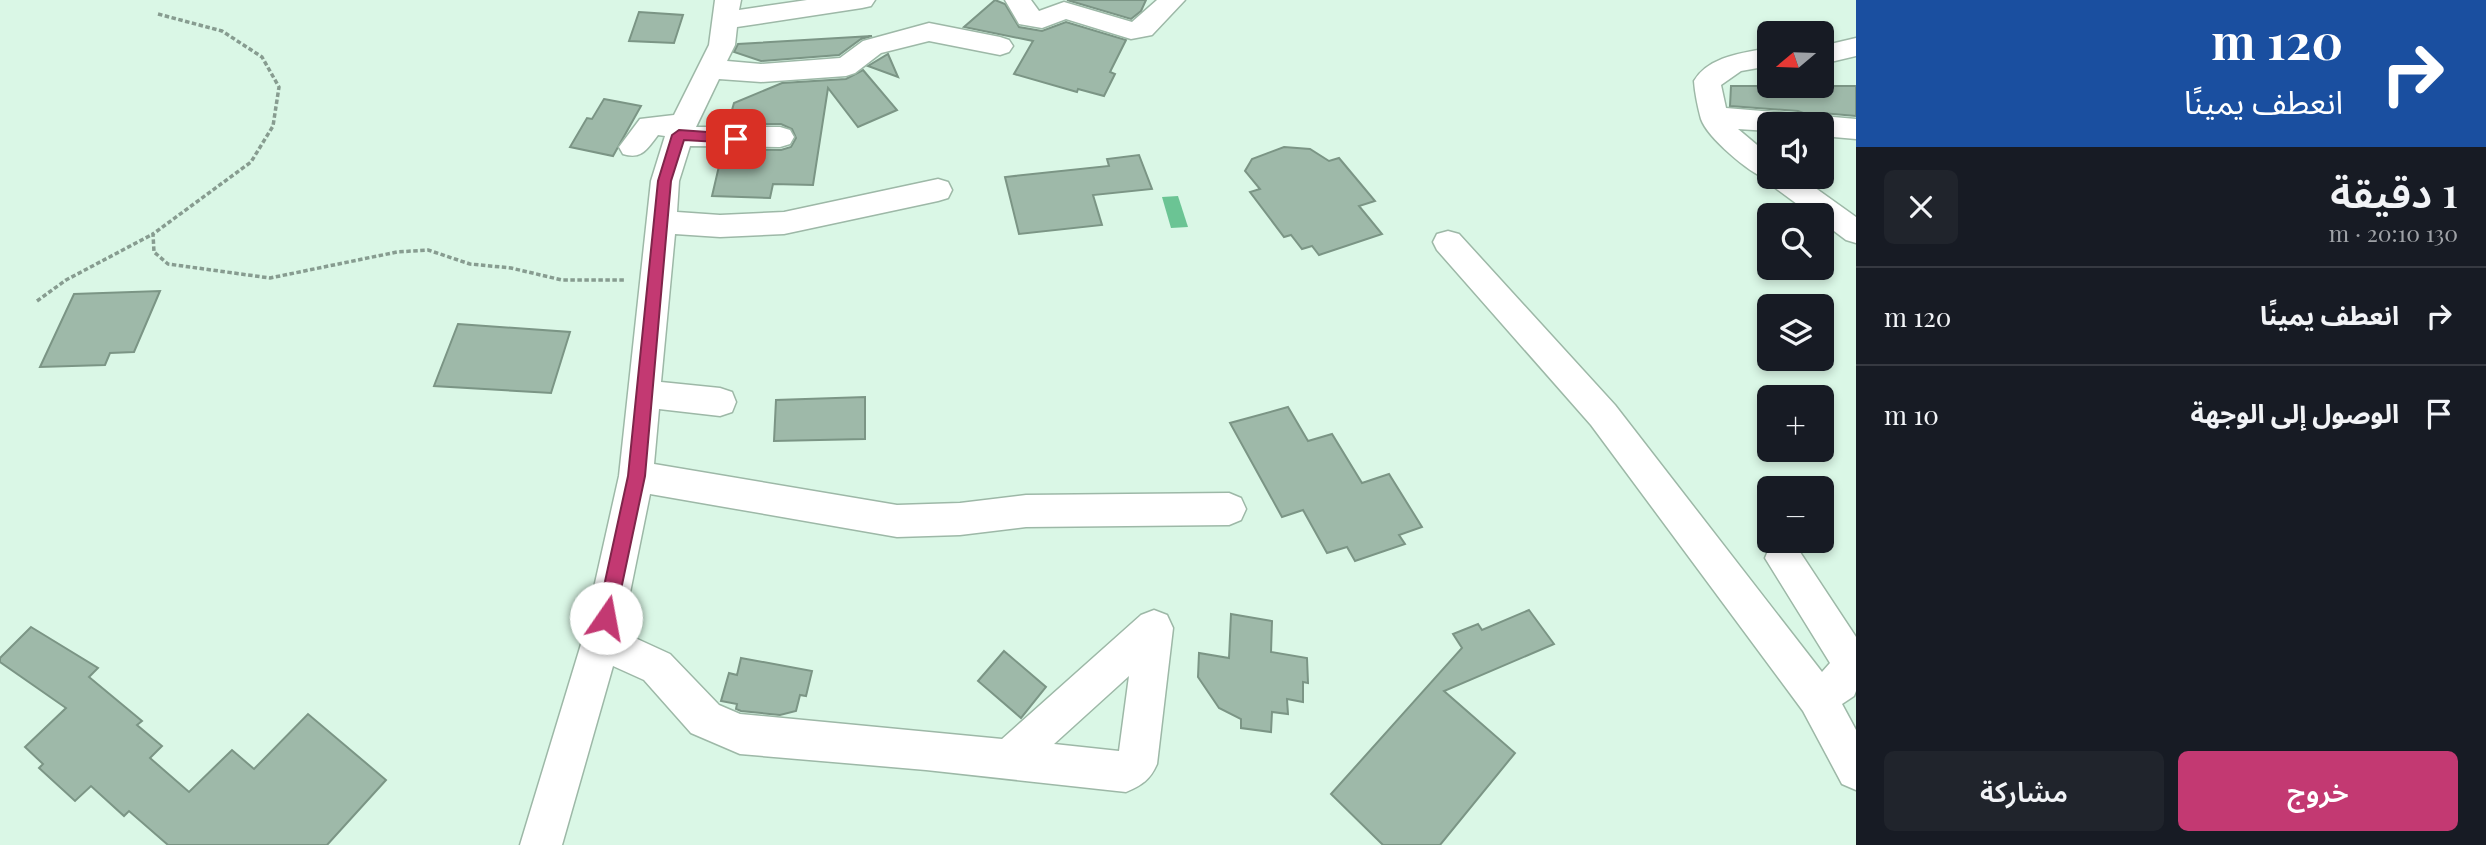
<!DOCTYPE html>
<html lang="ar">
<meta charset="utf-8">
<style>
body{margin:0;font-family:"Playfair Display","Noto Sans Arabic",serif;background:#20242c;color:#f1f3f6;direction:rtl;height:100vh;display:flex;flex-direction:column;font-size:26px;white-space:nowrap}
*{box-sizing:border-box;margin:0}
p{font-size:23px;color:#9ea1a6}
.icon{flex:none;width:38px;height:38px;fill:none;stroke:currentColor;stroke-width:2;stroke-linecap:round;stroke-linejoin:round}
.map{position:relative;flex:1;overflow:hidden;direction:ltr}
.sheet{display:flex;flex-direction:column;background:#171b24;width:630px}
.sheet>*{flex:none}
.top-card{background:#1a4fa0;color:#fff;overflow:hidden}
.needle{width:46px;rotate:251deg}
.fabs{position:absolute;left:1757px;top:21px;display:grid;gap:14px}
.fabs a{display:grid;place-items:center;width:77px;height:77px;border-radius:10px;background:#171b24;box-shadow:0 4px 10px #0003;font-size:35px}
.pin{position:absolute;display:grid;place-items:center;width:60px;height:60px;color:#fff;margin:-30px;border-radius:14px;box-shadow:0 4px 10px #0006}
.me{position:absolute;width:77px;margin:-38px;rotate:12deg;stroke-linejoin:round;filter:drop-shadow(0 0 5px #0008)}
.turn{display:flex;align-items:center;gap:24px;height:147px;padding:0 28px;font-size:32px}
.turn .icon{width:91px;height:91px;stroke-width:2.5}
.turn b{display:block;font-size:49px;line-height:60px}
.round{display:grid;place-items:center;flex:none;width:74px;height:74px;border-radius:10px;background:#20242c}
.headline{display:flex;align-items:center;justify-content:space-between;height:119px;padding:0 28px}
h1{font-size:42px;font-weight:600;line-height:52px}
.action{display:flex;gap:14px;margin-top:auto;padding:14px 28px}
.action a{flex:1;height:80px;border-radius:10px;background:#c33972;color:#fff;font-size:28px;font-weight:600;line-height:80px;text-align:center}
.action a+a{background:#20242c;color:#f1f3f6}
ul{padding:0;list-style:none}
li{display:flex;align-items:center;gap:21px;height:98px;padding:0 28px;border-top:2px solid #363941}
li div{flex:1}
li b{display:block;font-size:26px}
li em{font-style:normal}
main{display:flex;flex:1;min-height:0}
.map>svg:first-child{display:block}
.water{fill:#6bc494}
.building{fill:#9eb9a9;stroke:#7b9585;stroke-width:2}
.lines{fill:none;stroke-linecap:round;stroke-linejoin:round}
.street-casing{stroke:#9db8a7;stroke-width:3}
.path{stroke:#879c90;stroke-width:3.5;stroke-dasharray:4.5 2.5;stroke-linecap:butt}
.street{fill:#fff;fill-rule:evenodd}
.route{fill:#c33972;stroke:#7f254a;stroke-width:2}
</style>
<main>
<section class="sheet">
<div class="top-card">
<div class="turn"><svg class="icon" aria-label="right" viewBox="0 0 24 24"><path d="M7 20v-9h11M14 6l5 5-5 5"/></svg><div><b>120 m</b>انعطف يمينًا</div></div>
</div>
<div class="headline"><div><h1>1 دقيقة</h1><p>130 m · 20:10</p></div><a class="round"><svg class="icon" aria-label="close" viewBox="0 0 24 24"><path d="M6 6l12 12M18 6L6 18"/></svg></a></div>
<ul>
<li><svg class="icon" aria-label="right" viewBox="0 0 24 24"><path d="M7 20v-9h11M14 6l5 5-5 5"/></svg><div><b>انعطف يمينًا</b></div><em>120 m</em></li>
<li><svg class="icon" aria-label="arrive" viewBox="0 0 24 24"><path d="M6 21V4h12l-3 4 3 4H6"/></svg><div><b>الوصول إلى الوجهة</b></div><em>10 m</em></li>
</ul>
<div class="action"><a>خروج</a><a>مشاركة</a></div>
</section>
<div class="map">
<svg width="1856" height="845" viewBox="0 0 1856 845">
<rect width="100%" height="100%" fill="#daf7e6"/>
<polygon class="water" points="1178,196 1188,227 1171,228 1162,197"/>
<g class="building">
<polygon points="995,0 1005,4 1019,27 1042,31 1066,22 1126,40 1110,72 1115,74 1104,96 1078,89 1077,92 1014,74 1033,41 964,27"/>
<polygon points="1067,0 1146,0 1141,11 1131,19"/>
<polygon points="639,12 683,15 674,43 629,41"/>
<polygon points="872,36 861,39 839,55 761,61 734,52 738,44"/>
<polygon points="888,54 898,77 868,66"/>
<polygon points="863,70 897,110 858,127 828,88 813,185 773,184 770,198 712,196 723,149 781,150 791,147 796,138 792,129 781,124 728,124 734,103 782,83 846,79"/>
<polygon points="1731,86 1856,86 1856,116 1822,113 1814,117 1798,111 1730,106"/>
<polygon points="604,99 641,106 613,156 570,147 587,118 592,119"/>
<polygon points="1284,147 1310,149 1329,161 1339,158 1375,201 1359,206 1382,234 1319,255 1312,246 1302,249 1291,235 1284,237 1250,192 1260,189 1245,171 1252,159"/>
<polygon points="1139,155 1152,189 1093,195 1102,225 1019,234 1005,177 1109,166 1107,159"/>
<polygon points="160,291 134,352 110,353 105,365 40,367 74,294"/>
<polygon points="458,324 570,332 551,393 434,386"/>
<polygon points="865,397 865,439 774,441 776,400"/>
<polygon points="1288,407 1308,441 1332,434 1362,483 1389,474 1422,527 1399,535 1405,544 1355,561 1347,547 1327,553 1303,510 1282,517 1230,423"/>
<polygon points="1529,610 1554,644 1444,691 1515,753 1440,845 1383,845 1331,794 1462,648 1453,634 1478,624 1482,630"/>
<polygon points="1231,614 1272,621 1271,652 1307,658 1308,683 1303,682 1303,702 1287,699 1288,714 1272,712 1271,732 1241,728 1241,719 1219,708 1198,677 1199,653 1229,658"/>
<polygon points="31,627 98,668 89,677 142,721 137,725 162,746 150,758 189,792 232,750 254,769 308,714 386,780 327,845 168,845 129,811 124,816 91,786 75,801 39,768 43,764 25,747 66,708 0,662 0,658"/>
<polygon points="1004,651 1046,687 1021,718 978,681"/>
<polygon points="741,658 812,671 806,696 800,695 796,711 780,715 741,711 736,709 737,704 721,701 729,673 737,675"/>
</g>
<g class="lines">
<g class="street-casing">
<g id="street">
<path d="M715,0H741L739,10L807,0H875L871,6L862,8L737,27L735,45L727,61L761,64L840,58L863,41L929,23L1000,37L1009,40L1013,46L1009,52L1000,55L929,41L881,53L855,73L846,76L761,82L719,79L696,127H780L790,130L794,137L790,144L780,147L690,146L679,181L677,212L720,215L784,212L938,179L948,182L952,190L948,198L938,201L784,234L720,237L675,234L661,382L720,388L732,392L736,402L732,412L720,416L659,409L654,464L897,505L960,503L1026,495L1229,493L1241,498L1246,509L1241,520L1229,525L1026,527L960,535L897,537L650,494L622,632L670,654L719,705L740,714L1002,739L1141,615L1154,610L1167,615L1173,628L1157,764C1150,780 1142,785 1126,792L926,770L740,754L691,733L644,680L613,666L562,845H520L582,641L619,476L651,181L665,136L658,135C647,149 642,160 623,154L619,147L640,119L674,115L709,45ZM1129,676L1119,751L1054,744Z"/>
<polygon points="1005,0 1031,0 1039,11 1064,2 1132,22 1157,0 1185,0 1152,35 1131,39 1066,19 1042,28 1019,24"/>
<polygon points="1856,38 1856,56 1822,64 1822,46"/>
<path d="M1769,48V66L1741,71L1721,85L1726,108L1798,114L1808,117L1811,122L1822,116L1856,119V139L1822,136V124H1769V131L1738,129L1769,155V177H1800L1856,217V243L1846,240L1822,222V215H1812L1770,184L1767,179C1749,173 1707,137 1701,119C1698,108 1695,94 1694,81C1709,56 1743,53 1769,48Z"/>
<polygon points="1448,231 1459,234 1615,405 1822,672 1830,663 1765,558 1770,546 1783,541 1796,546 1856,637 1856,691 1854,696 1842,704 1856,730 1856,790 1842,784 1803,711 1591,425 1437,250 1433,242 1437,234"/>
</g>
</g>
<g class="path">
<polyline points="158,14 222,31 262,57 279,87 273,126 251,162 153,234 154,252 168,264 270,278 397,252 428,250 470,264 511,268 562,280 625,280"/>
<polyline points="37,301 66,280 153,234"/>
</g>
<use href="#street" class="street"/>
</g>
<polygon class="route" points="679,130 736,134 742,139 736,143 684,140 671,181 645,476 615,618 612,624 606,626 600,624 597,618 628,476 658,181 672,135"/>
</svg>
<div class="fabs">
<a><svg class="needle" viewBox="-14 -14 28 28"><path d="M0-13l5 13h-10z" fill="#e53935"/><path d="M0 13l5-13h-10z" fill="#9ea1a6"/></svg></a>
<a><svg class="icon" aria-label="sound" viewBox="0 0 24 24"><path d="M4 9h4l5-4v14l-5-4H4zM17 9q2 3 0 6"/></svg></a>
<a><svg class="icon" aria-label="search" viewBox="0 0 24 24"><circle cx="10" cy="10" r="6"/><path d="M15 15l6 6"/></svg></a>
<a><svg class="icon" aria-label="layers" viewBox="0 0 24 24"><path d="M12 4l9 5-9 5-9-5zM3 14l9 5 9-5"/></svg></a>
<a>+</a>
<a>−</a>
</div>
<div class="pin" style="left:736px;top:139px;background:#d93025"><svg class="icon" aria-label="arrive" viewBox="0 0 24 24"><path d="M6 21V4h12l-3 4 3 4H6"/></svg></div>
<svg class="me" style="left:606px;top:618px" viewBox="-20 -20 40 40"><circle r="19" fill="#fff"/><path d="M0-13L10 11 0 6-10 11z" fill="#c33972"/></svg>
</div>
</main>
